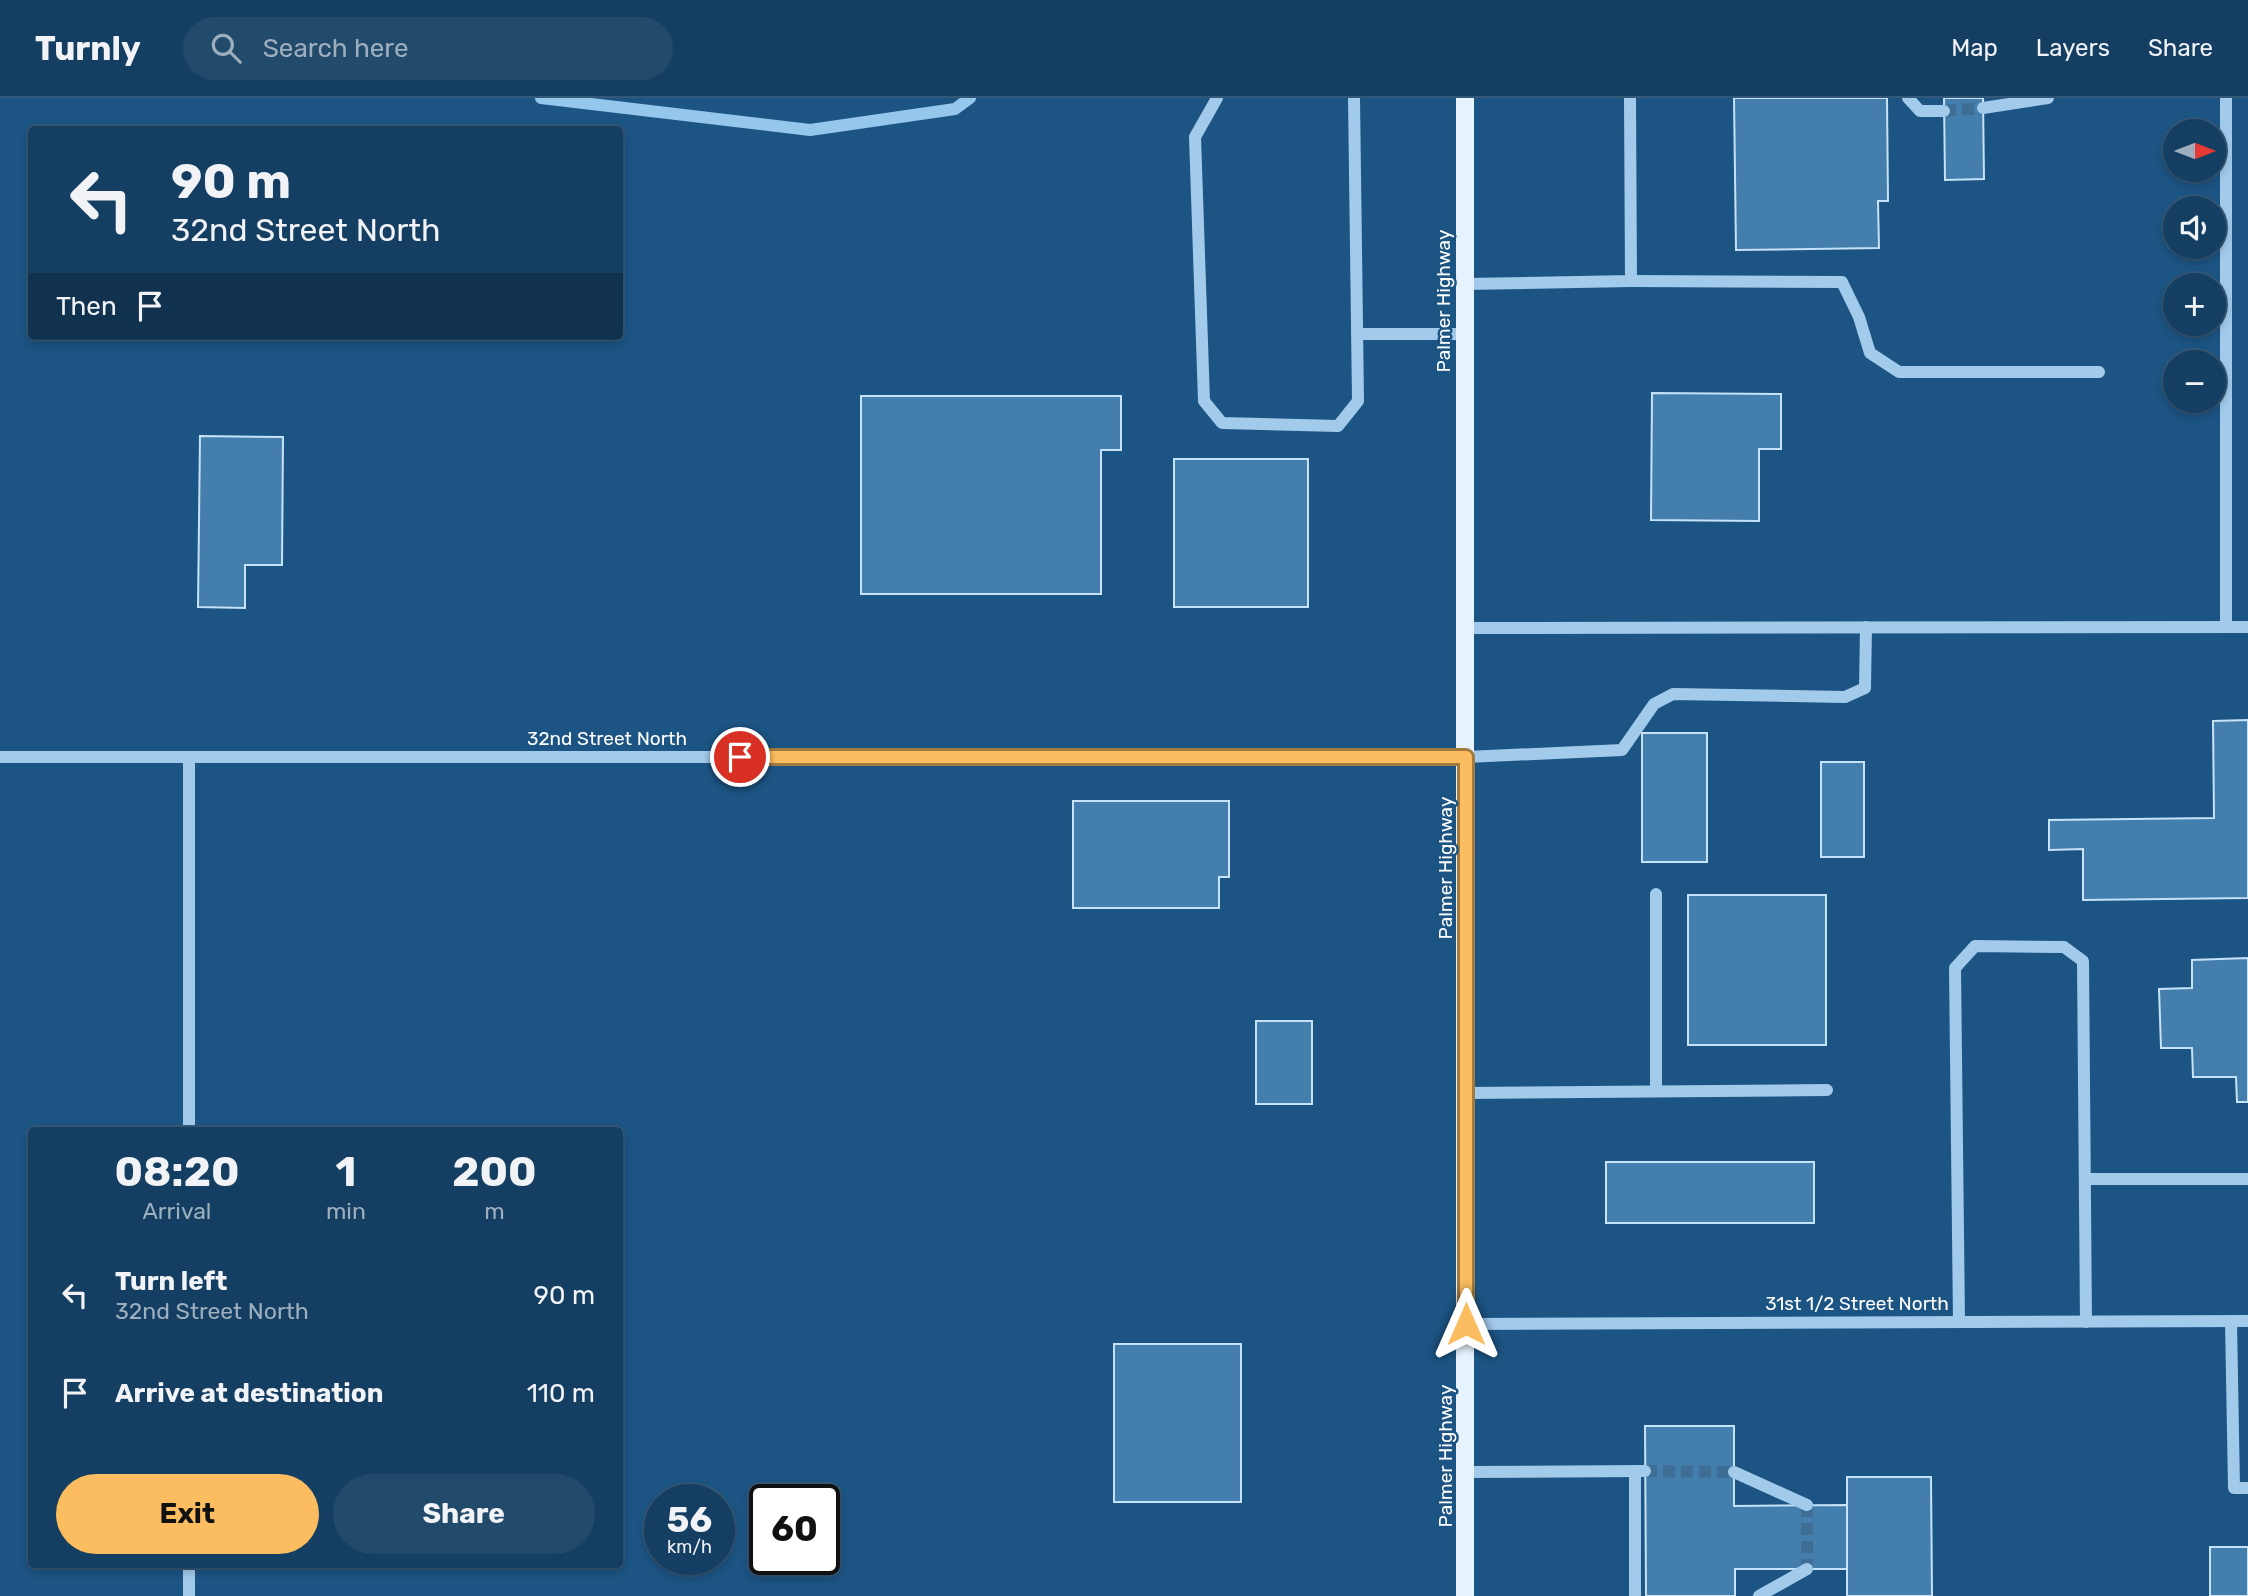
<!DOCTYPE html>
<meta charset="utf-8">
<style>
body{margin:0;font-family:Rubik,sans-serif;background:#224a6b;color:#f1f3f6;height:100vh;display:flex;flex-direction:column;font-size:26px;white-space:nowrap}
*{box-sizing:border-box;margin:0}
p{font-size:23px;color:#9dafbe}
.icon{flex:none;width:38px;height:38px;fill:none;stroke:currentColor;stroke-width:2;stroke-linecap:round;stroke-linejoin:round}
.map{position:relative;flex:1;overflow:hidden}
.sheet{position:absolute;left:28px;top:1029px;width:595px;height:441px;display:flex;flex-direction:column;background:#153f62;border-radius:7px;box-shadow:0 4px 10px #0003,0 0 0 2px #345877}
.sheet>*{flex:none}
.guide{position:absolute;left:28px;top:28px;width:595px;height:214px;border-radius:7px;box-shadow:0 4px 10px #0003,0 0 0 2px #345877;background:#153f62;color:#f1f3f6;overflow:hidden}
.needle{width:46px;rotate:90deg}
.fabs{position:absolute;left:2163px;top:21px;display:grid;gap:14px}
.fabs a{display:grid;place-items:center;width:63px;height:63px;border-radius:50%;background:#153f62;box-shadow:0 4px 10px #0003,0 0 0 2px #345877;font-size:35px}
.speed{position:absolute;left:644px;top:1386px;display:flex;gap:14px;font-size:35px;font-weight:700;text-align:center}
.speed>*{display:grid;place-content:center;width:91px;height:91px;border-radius:50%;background:#153f62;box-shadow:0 4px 10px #0003,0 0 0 2px #345877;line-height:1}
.speed small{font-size:18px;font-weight:400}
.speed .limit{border:4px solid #111;border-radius:10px;background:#fff;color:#111}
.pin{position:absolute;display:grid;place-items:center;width:60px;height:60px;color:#fff;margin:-30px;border:4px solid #fff;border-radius:50%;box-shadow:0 2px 7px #0007}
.me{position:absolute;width:77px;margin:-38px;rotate:0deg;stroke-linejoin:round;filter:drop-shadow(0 0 5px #0008)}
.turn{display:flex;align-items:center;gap:24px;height:147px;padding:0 28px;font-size:32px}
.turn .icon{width:91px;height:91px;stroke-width:2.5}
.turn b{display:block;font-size:49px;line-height:60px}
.then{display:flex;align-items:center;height:66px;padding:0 28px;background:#0003;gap:14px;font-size:26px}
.eta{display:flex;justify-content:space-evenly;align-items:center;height:119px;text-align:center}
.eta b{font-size:42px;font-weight:700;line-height:49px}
.action{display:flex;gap:14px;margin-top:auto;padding:14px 28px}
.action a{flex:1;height:80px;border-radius:42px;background:#fbbd5f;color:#111;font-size:28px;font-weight:700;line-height:80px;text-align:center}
.action a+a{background:#224a6b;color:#f1f3f6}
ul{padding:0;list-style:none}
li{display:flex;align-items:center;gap:21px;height:98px;padding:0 28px}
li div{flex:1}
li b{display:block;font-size:26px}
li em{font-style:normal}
header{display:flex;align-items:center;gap:42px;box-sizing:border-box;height:98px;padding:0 35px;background:#153f62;border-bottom:2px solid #345877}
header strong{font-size:33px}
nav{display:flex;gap:38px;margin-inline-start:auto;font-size:24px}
.search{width:490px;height:63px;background:#224a6b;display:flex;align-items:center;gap:18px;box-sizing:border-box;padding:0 24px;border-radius:38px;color:#9dafbe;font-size:26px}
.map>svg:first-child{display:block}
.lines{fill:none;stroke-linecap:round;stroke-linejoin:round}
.stream{stroke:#95c7ec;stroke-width:12}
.building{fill:#447eac;stroke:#c6e2f8;stroke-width:2}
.minor-tunnel{stroke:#3e6e96;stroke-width:12;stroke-dasharray:12 6;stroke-linecap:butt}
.minor{stroke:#a2caea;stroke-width:12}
.major{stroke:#e6f2fe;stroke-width:18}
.route-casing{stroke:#a37b3e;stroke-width:18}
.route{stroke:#fbbd5f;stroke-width:12}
.labels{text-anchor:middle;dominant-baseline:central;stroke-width:5;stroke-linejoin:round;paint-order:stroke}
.street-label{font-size:19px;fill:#fff;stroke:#1c5483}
</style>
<header>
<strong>Turnly</strong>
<div class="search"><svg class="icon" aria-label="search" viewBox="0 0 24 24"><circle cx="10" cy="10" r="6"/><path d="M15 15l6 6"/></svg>Search here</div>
<nav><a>Map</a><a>Layers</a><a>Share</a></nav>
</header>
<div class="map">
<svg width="2248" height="1498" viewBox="0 0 2248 1498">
<rect width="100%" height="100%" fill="#1c5483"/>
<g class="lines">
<polyline class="stream" points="541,0 810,32 955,11 970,0"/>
</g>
<g class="building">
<polygon points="1734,0 1887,0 1888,103 1878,103 1879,150 1736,152"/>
<polygon points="1944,0 1983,0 1984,81 1945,82"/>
<polygon points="1652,295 1781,296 1781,351 1759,351 1759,423 1651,422"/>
<polygon points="861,298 1121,298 1121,352 1101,352 1101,496 861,496"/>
<polygon points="200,338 283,339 282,467 245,467 245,510 198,509"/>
<rect x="1174" y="361" width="134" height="148"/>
<polygon points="2248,622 2248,800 2083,802 2083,751 2049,752 2049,722 2214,720 2213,623"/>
<rect x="1642" y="635" width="65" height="129"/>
<rect x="1821" y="664" width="43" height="95"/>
<polygon points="1073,703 1229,703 1229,779 1219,779 1219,810 1073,810"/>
<rect x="1688" y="797" width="138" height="150"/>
<polygon points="2248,860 2248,1004 2237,1004 2236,979 2193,979 2192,950 2161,950 2159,891 2192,890 2192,862"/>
<rect x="1256" y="923" width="56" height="83"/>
<rect x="1606" y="1064" width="208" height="61"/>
<rect x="1114" y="1246" width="127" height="158"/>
<polygon points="1645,1328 1734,1328 1734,1408 1847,1407 1847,1471 1735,1471 1735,1498 1646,1498"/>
<polygon points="1847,1379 1931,1379 1932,1498 1847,1498"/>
<rect x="2210" y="1449" width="38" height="49"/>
</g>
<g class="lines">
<g class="minor-tunnel">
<polyline points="1944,13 1983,10"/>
<polyline points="1645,1373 1734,1374"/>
<polyline points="1807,1407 1807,1471"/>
</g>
<g class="minor">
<polyline points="1217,0 1195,39 1204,303 1222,325 1338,328 1358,303 1354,0"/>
<polyline points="1908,0 1920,13 1944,13"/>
<polyline points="2226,0 2226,529"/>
<polyline points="1983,10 2048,0"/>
<polyline points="1631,183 1842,184 1859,219 1870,255 1899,274 2099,274"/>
<polyline points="1465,186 1631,183 1630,0"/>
<polyline points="1357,236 1465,236"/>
<polyline points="1463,530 2248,529"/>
<polyline points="0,659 1466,659 1622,652 1654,606 1673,596 1845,599 1865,590 1866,529"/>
<polyline points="189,659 189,1032"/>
<polyline points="1656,796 1656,993"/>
<polyline points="1466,995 1827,992"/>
<polyline points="2085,1081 2248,1081"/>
<polyline points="2231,1223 2234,1390 2248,1390"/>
<polyline points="1959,1224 1955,870 1975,848 2064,849 2083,863 2086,1224"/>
<polyline points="1466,1226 2248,1223"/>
<polyline points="1635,1373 1635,1498"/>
<polyline points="1466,1374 1645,1373"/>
<polyline points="1734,1374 1807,1407"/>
<polyline points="189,1466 189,1498"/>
<polyline points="1759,1498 1807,1471"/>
</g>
<polyline class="major" points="1465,0 1465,1498"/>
</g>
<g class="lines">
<g class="route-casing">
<polyline id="route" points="740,659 1466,659 1466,1226"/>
</g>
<use href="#route" class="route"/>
</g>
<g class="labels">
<g class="street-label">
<text transform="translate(1443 203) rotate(-90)">Palmer Highway</text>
<text x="607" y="640">32nd Street North</text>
<text transform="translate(1445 770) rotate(-90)">Palmer Highway</text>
<text x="1857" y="1205">31st 1/2 Street North</text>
<text transform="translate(1445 1358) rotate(-90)">Palmer Highway</text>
</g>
</g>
</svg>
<div class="fabs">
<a><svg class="needle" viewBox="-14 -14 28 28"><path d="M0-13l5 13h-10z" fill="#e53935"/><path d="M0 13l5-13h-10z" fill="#9dafbe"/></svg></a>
<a><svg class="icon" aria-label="sound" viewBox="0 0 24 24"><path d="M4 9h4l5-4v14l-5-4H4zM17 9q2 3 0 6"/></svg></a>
<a>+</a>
<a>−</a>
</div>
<div class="speed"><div>56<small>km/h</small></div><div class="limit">60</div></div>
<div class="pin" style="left:740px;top:659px;background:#d93025"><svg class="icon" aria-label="arrive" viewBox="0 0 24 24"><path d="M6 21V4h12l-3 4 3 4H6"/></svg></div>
<svg class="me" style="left:1466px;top:1226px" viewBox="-20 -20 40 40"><path d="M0-17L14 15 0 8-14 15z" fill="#fbbd5f" stroke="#fff" stroke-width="4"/></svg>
<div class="guide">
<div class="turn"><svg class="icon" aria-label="left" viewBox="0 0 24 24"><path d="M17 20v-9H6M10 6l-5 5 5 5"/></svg><div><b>90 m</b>32nd Street North</div></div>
<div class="then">Then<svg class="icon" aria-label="arrive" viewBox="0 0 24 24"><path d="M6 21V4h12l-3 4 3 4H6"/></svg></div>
</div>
<section class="sheet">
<div class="eta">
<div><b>08:20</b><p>Arrival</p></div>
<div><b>1</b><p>min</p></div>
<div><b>200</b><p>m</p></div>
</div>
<ul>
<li><svg class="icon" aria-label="left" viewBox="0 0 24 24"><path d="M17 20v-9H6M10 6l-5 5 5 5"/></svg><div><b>Turn left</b><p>32nd Street North</p></div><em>90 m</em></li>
<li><svg class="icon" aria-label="arrive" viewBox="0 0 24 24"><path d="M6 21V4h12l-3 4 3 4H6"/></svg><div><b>Arrive at destination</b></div><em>110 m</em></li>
</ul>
<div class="action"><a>Exit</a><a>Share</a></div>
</section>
</div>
